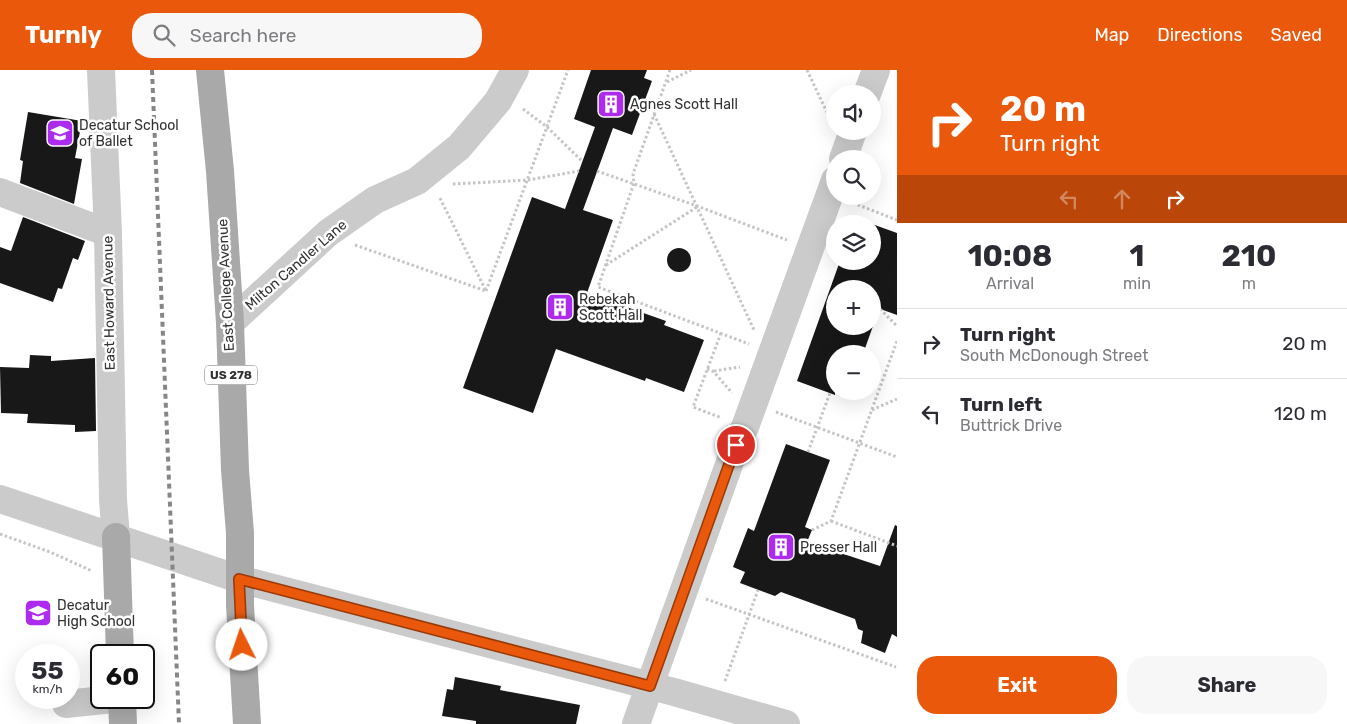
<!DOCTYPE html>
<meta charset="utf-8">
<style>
body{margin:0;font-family:Rubik,sans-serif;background:#f7f7f7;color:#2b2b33;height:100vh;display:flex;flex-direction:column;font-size:19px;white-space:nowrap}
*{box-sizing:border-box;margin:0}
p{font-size:16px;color:#7c7c81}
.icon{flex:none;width:28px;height:28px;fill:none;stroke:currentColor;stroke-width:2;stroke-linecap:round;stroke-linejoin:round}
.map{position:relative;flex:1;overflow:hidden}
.side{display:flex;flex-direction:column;background:#fff;width:450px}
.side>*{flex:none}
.hud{background:#ea580c;color:#fff;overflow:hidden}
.fabs{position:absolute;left:826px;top:15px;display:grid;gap:10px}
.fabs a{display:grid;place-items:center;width:55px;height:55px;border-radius:50%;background:#fff;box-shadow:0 5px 20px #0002;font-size:25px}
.speed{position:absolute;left:15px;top:574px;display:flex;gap:10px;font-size:25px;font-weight:700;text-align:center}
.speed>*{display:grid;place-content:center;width:65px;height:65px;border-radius:50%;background:#fff;box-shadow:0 5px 20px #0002;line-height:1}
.speed small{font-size:12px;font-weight:400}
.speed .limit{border:2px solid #111;border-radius:8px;background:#fff;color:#111}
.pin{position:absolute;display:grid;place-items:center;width:42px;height:42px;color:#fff;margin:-21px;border:2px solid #fff;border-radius:50%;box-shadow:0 1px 5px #0007}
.me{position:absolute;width:55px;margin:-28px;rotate:356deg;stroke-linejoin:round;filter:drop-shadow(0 0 4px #0008)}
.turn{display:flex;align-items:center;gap:18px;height:105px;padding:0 20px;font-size:22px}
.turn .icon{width:65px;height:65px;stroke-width:2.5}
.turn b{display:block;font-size:35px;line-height:42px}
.lanes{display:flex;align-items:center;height:48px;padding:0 20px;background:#0003;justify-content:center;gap:25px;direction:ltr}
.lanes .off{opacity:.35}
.eta{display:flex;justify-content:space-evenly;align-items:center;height:85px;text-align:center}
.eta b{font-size:30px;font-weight:700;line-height:35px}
.cta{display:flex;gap:10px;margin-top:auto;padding:10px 20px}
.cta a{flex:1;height:58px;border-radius:20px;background:#ea580c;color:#fff;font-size:20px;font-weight:700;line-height:58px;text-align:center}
.cta a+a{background:#f7f7f7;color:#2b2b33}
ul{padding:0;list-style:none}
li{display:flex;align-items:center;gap:15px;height:70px;padding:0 20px;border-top:1px solid #e1e1e2}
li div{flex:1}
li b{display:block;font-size:19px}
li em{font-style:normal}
header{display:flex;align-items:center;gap:30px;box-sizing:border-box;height:70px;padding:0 25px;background:#ea580c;color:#fff}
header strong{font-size:24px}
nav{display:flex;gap:28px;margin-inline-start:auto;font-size:18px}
.search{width:350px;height:45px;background:#f7f7f7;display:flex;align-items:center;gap:12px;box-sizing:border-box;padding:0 18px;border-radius:20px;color:#7c7c81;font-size:19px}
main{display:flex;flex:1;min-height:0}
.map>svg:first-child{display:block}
.building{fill:#181818}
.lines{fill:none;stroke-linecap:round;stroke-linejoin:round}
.path{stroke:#c5c5c5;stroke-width:3;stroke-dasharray:2.5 2.5;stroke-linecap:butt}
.minor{stroke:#cbcbcb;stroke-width:28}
.major{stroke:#a9a9a9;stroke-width:28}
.rail{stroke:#868686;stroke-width:4;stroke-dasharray:5 4;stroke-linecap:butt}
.route-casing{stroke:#983908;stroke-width:12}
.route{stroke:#ea580c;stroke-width:9}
.labels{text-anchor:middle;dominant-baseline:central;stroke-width:5;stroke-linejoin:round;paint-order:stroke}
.shield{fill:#fff;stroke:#6f6f6f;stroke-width:1}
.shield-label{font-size:12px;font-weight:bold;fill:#313131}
.poi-label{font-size:14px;fill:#313131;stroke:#fff;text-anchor:start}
.street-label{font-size:14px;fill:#313131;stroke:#fff}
</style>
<header>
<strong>Turnly</strong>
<div class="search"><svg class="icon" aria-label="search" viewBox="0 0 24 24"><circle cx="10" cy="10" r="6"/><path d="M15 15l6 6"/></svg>Search here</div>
<nav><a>Map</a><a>Directions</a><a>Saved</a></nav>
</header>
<main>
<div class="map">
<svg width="897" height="654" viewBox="0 0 897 654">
<rect width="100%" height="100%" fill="#fff"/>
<g class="building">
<polygon points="591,0 647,0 644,8 652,11 632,65 613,58 583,140 613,150 587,223 666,251 664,255 704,270 684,322 646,308 645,311 556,279 533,343 463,318 532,127 565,139 595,57 574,49"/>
<polygon points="28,42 82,51 75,88 82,89 74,134 20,113 23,91 20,90"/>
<polygon points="23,147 85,171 78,190 73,188 62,219 58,218 53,232 0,213 0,177 11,181"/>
<polygon points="872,154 897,163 897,245 872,236 872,219 835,219 835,256 873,256 863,284 835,284 835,325 797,311 840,191 872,191"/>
<circle cx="679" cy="190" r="12"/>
<polygon points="30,285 51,286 51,291 95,288 96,361 75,362 75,355 27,353 28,344 1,343 0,297 29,298"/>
<polygon points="786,374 830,390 805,457 812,460 807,472 880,496 895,455 897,456 897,567 892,564 885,583 861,573 863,561 858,559 855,549 781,522 775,526 740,513 745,502 733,497 748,458 754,461"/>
<polygon points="455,607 501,616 500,620 580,635 576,654 476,654 476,651 442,646 447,619 453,620"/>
</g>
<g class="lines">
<g class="path">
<polyline points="670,0 633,104 634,113 598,217 749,274"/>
<polyline points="807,0 831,51"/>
<polyline points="667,12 691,0"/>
<polyline points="523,39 547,57 582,91"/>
<polyline points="654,44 754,260"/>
<polyline points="597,101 697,136 787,170"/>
<polyline points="453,114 528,110 579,101"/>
<polyline points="853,133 897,150"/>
<polyline points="355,175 486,221 439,126"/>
<polyline points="606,195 697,137"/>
<polyline points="486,221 568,0"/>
<polyline points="880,239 897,256"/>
<polyline points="721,263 693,337 722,348"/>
<polyline points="707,299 714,302 732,323"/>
<polyline points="714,301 740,297"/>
<polyline points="872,340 897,329"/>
<polyline points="776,342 897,387"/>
<polyline points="808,382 830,323"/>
<polyline points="831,451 897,476"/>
<polyline points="812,460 831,451 897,271"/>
<polyline points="0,464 50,482 92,501"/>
<polyline points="706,529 896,597"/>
<polyline points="725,611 758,520"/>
</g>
<g class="minor">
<polyline points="101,0 108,163 113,430 116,467"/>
<polyline points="867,24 876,0"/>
<polyline points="843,89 853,61"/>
<polyline points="0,122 108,163"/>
<polyline points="230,253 328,163 375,130 417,111 459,77 498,31 515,0"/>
<polyline points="0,429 239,509 674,622 786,654"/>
<polyline points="66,634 122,628"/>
<polyline points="636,654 736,375 745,357 835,110"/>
</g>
<g class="major">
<polyline points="210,0 220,101 230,253 235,400 240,463 240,535 247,654"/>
<polyline points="116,467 120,585"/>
<polyline points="122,628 123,654"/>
</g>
<polyline class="rail" points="152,0 179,654"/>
</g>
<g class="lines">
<g class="route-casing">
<polyline id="route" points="242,575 239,509 650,616 736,375"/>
</g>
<use href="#route" class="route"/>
</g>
<defs>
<g id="building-square" transform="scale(1.4375)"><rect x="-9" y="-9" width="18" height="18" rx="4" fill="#ac2bef" stroke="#fff"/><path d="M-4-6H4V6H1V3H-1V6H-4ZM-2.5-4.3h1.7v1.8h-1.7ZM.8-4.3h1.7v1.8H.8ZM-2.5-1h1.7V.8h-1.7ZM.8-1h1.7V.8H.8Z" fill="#fff"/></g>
<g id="school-square" transform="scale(1.4375)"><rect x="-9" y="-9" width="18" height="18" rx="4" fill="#ac2bef" stroke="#fff"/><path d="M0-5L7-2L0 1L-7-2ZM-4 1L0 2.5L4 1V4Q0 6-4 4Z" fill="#fff"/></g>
</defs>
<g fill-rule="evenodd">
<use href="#building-square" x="611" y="34"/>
<use href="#school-square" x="60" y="63"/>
<use href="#building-square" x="560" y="237"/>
<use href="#building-square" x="781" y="477"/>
<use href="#school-square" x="38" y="543"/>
</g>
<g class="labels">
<rect class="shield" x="205" y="295.5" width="52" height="19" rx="4"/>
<g class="shield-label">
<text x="231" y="305">US 278</text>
</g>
<g class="poi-label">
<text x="630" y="34">Agnes Scott Hall</text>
<text x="79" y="55">Decatur School<tspan x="79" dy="16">of Ballet</tspan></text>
<text x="579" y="229">Rebekah<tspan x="579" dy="16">Scott Hall</tspan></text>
<text x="800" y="477">Presser Hall</text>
<text x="57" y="535">Decatur<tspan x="57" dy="16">High School</tspan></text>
</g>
<g class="street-label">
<text transform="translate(296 195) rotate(-41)">Milton Candler Lane</text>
<text transform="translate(226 215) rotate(-93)">East College Avenue</text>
<text transform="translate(109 233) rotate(-91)">East Howard Avenue</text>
</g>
</g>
</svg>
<div class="fabs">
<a><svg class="icon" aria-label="sound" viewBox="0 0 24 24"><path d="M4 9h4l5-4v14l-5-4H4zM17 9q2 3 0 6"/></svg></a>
<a><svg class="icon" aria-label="search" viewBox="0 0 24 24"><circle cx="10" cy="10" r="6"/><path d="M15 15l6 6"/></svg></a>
<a><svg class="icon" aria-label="layers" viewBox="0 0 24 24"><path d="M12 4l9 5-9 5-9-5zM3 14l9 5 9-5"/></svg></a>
<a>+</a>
<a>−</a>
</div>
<div class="speed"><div>55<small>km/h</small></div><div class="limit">60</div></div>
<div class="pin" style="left:736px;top:375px;background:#d93025"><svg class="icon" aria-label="arrive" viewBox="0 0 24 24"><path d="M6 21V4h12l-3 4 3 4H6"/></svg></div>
<svg class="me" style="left:242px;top:575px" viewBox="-20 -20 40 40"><circle r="19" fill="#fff"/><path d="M0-13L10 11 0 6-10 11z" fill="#ea580c"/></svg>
</div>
<section class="side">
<div class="hud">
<div class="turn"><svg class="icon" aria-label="right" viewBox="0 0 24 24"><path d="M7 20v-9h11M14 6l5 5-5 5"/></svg><div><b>20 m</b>Turn right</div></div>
<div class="lanes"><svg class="icon off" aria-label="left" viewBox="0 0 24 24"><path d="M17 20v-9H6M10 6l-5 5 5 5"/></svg><svg class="icon off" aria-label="ahead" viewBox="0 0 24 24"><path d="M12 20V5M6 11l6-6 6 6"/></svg><svg class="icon" aria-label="right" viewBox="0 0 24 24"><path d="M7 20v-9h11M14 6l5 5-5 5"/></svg></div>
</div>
<div class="eta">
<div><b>10:08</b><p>Arrival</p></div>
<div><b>1</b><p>min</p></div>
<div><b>210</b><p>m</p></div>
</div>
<ul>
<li><svg class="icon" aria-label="right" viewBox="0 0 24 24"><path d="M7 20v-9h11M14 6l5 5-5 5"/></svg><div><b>Turn right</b><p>South McDonough Street</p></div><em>20 m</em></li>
<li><svg class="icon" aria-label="left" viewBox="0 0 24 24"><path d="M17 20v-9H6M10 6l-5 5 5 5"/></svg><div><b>Turn left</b><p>Buttrick Drive</p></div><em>120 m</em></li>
</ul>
<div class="cta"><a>Exit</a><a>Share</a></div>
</section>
</main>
